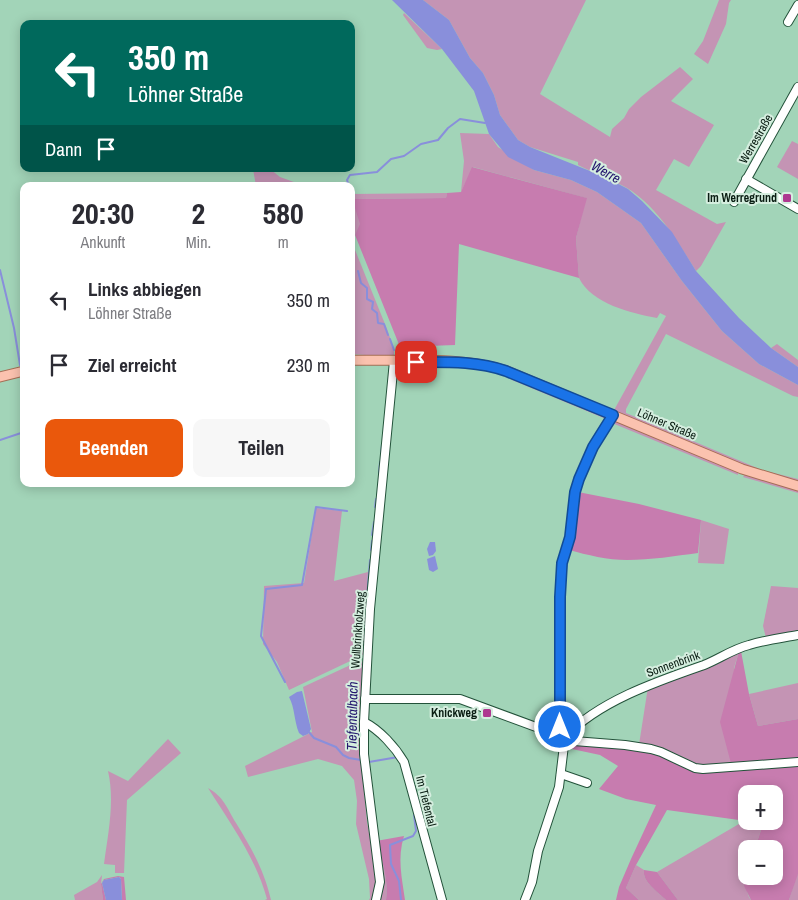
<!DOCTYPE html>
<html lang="de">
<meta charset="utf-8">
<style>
body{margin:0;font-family:"Archivo Narrow",sans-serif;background:#f7f7f7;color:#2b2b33;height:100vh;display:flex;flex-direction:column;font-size:19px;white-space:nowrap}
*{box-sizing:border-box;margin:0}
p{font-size:16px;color:#7c7c81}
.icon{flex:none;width:28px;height:28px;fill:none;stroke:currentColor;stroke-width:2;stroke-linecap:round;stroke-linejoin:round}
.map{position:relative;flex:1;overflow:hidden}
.panel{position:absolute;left:20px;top:182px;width:335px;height:305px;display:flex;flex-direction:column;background:#fff;border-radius:10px;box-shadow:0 2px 12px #0003}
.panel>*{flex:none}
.hud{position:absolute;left:20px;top:20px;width:335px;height:152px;border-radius:10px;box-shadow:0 2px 12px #0003;background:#00695c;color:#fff;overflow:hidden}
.controls{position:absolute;left:738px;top:785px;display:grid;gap:10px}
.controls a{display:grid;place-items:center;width:45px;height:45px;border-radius:10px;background:#fff;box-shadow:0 2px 12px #0003;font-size:25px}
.pin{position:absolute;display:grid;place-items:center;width:42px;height:42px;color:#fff;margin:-21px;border-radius:10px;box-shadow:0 2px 8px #0006}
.me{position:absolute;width:55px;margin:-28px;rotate:0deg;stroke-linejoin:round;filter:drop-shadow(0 0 4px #0008)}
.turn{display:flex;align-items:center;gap:18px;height:105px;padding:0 25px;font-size:22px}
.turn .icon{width:65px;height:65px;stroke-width:2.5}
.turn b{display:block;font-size:35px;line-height:42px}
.then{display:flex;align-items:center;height:48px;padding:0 25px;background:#0003;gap:10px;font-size:19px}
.eta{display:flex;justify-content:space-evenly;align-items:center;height:85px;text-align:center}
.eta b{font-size:30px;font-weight:700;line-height:35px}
.button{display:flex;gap:10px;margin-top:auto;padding:10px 25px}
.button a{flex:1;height:58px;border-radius:10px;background:#ea580c;color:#fff;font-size:20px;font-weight:700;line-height:58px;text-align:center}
.button a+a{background:#f7f7f7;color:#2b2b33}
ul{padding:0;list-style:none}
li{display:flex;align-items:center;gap:15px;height:65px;padding:0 25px}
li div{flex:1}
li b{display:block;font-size:19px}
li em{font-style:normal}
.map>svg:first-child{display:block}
.green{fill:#c494b4}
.forest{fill:#c77caf}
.water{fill:#898fdb}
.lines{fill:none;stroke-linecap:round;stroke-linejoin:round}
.stream{stroke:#898fdb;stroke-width:2}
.minor-casing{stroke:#23523a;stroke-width:10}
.major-casing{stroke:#a56e55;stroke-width:11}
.minor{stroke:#fff;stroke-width:8}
.major{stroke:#fbc2af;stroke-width:9}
.route-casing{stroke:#114b97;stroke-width:12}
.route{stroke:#1a73e8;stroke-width:9}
.poi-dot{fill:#ae3890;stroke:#d5eedf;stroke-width:2}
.labels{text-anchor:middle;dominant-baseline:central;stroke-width:4;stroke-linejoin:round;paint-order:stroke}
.street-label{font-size:12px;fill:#0a1d13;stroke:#d5eedf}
.poi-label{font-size:12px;font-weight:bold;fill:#0a1d13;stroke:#d5eedf;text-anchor:end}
.water-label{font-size:14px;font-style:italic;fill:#23156e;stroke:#d5eedf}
</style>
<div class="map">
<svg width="798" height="900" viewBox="0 0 798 900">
<rect width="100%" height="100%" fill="#a2d4b8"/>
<g class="green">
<path d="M423,0H586L540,94L610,137L612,129L624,118L629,109L641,97L680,67L693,79L671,101L714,125L689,167L674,159L656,190L717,224L726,222L701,266L696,271C677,241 658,207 627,188C611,179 594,173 578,165V162L530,147L518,140L500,115L494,95L483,73L470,58L449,20Z"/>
<polygon points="719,0 731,0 729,3 726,24 708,64 694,54 703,41"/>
<polygon points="404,13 442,49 437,50 427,48 403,15"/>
<path d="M460,133L489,134L498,147L534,170L571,180L597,192L641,223L682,281L722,331L759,364L798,385V397L793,396L666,334L626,409V413L762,470L798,479V482L744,466L613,412L666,316L660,313L657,318C631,313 592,304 579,278L576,238L586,198L473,167L461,192L464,161Z"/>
<polygon points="792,141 798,144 798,179 777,167"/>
<polygon points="253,169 270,169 280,177 305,186 256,186"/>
<polygon points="447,193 446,198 352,199 361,224 355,235 351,225 351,194"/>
<polygon points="351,240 387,329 394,349 394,357 351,354"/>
<polygon points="777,344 798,360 798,367 771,348"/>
<polygon points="510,376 605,415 606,419 512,380 509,378"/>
<polygon points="614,421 618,421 738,472 738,475 612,423"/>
<polygon points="746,473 798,489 798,493 743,477"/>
<polygon points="316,508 342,511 334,581 368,572 363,655 289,690 277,662 263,644 264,586 304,583"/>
<polygon points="701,520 729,529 724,564 698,563"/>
<polygon points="771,586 798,588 798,632 766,638 763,626"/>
<polygon points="739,651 734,668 733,771 710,771 638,751 648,687"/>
<polygon points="359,661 363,662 359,738 367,822 378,883 374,900 369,900 370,898 369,879 356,824 357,801 354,780 342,766 318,759 248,777 245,766 312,732 303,687"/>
<polygon points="798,683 798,719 758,726 749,694"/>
<path d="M168,739L181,753L127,800L124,873H115V865L104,864C108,834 115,801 108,771L128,781Z"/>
<path d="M208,788C224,797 227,808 236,823C252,849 264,870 271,900H265L267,899C256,858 230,823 208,788Z"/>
<path d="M744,821L763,824L757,842V849H746C746,861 743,891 751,900H678L657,872Z"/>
<path d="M376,841C382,859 389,881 386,900H379Z"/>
<path d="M636,865L644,870C642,882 658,892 666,900H639L626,888Z"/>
<polygon points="798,874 798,900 789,900 797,875"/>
<polygon points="102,875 101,884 103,900 75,900 74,895 97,882"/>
</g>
<g class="forest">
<polygon points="472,167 587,198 576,238 579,278 459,244 455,345 400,347 355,235 360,224 352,199 446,198 447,193 461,192"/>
<path d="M578,492L639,504L701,520L698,553C675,556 651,560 627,560C608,560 587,555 569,550Z"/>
<polygon points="739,651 741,651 749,694 758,726 798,719 798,874 789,900 751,900 744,886 746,876 774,876 774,849 757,849 757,842 763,824 748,821 774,821 774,794 746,794 746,821 667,810 636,865 626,888 639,900 616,900 619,887 631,859 656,805 626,799 599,789 618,766 600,755 572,749 573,743 650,752 710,771 733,771 720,722"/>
<path d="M404,836C397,858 402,878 405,900H386C389,881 382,859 376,841Z"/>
<path d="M644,870L657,872L678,900H666C658,892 642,882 644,870Z"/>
<polygon points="118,876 124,877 126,900 122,900 121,879 119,877 104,880 102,883 106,900 103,900 101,884 104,879"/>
</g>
<g class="water">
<polygon points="392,0 423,0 449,20 470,58 483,73 494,95 500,115 518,140 530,147 605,177 628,189 642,201 672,232 696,271 739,318 771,348 798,367 798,385 759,364 722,331 682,281 641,223 597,192 571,180 534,170 508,157 489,134 474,91 442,49"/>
<polygon points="430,542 435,542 436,551 433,555 429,556 427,549"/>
<polygon points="435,556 438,569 433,572 429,570 427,559"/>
<path d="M302,691L311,729L308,734L303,736L299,733C294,721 295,708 289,697L297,692Z"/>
<polygon points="119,877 121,879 122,900 106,900 102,883 104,880"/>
</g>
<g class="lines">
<g class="stream">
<polyline points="349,186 347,180 350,175 377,172 391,159 404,156 421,144 438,140 448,128 460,119 485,123"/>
<polyline points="351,210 352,204"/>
<polyline points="351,216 353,219 353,235"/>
<polyline points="0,270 14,328 20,365"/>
<polyline points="358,271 361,283 367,288 367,299 373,302 372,309 377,313 378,323 384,324 388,335"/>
<polyline points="390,339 394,350"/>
<polyline points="0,440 24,432"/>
<polyline points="381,456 382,444"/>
<polyline points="379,473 380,462"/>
<polyline points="375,507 376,499"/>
<polyline points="372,535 374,522"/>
<polyline points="371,550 372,541"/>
<polyline points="367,598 370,560"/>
<polyline points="285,682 261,636 266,589 302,585 316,507 347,511"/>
<polyline points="308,731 314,738 336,747 343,755 349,758 361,760"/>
<polyline points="360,733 360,756"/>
<polyline points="369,762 398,757"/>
<polyline points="401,900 399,881 391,864 390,845 413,836 416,831 414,815"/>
</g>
<g class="minor-casing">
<g id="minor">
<polyline points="788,22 798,5"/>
<polyline points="746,179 798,209"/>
<polyline points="734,202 798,87"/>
<polyline points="365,699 460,699 574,741 625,745 651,749 661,752 695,768 703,769 798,762"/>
<path d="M364,722C380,730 395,747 404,762L442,900"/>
<polyline points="560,735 560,597 562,563 570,537 575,492 579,479 593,447 613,415"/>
<path d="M565,737C599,701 658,681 704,665C719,659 733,649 749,645C765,640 782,638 798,635"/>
<polyline points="561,774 587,783"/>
<polyline points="376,900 380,882 364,754 364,722 370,609 394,361"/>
<polyline points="525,900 532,882 538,851 559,787 565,737"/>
</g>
</g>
<g class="major-casing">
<g id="major">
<path d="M351,360C400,362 460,355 507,371L742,469L798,486"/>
<polyline points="0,377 24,371"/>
</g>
</g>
<use href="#minor" class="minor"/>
<use href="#major" class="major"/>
</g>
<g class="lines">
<g class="route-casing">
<path id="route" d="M416,362C447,362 477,361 506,371L613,415L593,447L579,479L575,492L570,537L562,563L560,597V727"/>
</g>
<use href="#route" class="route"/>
</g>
<g class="poi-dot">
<rect x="782" y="193" width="10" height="10" rx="2.5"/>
<rect x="482" y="708" width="10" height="10" rx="2.5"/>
</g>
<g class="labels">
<g class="street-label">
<text transform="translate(756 139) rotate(-60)">Werrestraße</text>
<text transform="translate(667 424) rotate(23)">Löhner Straße</text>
<text transform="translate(358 630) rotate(-86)">Wullbrinkholzweg</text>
<text transform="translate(673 664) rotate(-20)">Sonnenbrink</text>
<text transform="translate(426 801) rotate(76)">Im Tiefental</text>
</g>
<g class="poi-label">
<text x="777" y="198">Im Werregrund</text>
<text x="477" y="713">Knickweg</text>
</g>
<g class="water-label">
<text transform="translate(606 172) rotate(29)">Werre</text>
<text transform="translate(352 716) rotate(-89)">Tiefentalbach</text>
</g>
</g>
</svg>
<div class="controls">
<a>+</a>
<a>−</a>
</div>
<div class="pin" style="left:416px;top:362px;background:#d93025"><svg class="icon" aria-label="arrive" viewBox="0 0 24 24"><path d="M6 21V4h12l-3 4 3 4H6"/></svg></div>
<svg class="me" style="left:560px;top:727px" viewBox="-20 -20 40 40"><circle r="17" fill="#1a73e8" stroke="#fff" stroke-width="3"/><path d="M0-11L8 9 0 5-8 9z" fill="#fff"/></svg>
<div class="hud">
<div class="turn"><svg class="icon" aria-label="left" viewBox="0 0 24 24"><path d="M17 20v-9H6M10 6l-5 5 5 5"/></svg><div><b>350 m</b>Löhner Straße</div></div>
<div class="then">Dann<svg class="icon" aria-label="arrive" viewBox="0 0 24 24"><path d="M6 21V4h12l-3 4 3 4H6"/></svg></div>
</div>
<section class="panel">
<div class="eta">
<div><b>20:30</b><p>Ankunft</p></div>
<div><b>2</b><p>Min.</p></div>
<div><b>580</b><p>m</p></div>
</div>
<ul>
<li><svg class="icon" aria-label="left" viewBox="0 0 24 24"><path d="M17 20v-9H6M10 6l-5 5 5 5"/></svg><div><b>Links abbiegen</b><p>Löhner Straße</p></div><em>350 m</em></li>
<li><svg class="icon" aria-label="arrive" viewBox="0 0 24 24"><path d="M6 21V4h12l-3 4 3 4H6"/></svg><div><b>Ziel erreicht</b></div><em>230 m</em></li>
</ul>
<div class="button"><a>Beenden</a><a>Teilen</a></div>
</section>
</div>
